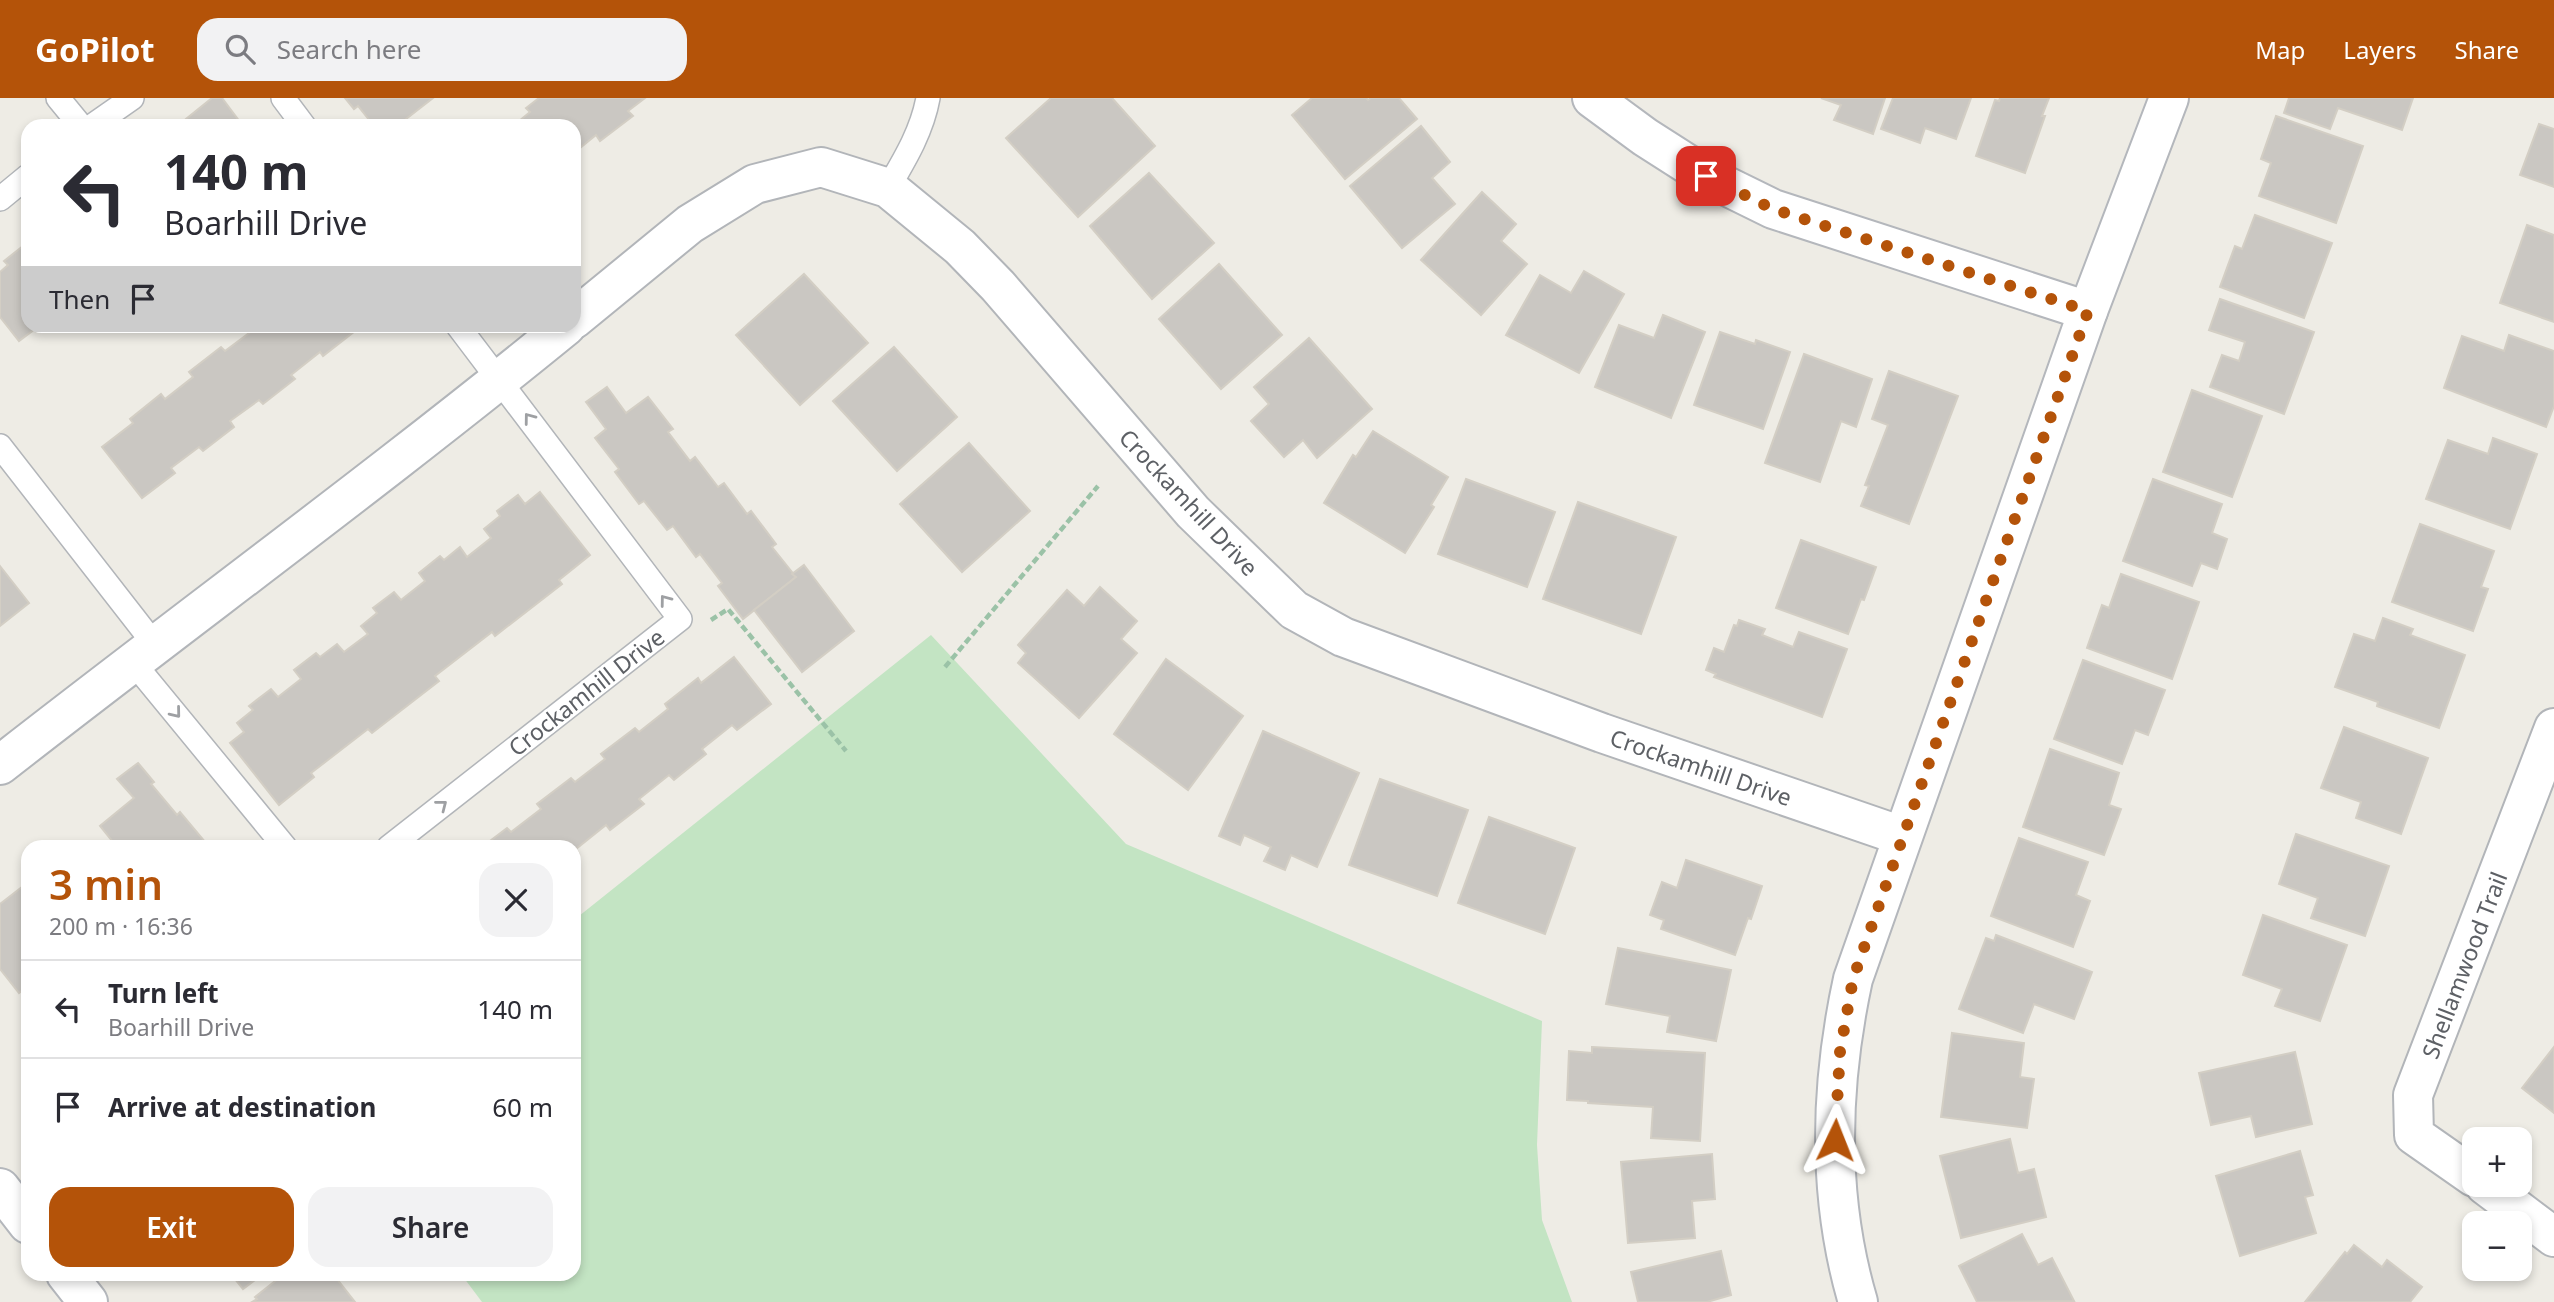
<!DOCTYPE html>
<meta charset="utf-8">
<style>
body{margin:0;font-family:"Noto Sans",sans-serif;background:#f2f2f3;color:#2b2b33;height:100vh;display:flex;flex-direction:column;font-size:26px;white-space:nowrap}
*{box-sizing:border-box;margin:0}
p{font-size:23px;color:#7c7c81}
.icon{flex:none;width:38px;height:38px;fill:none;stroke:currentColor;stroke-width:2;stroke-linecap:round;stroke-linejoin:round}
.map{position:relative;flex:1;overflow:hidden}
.drawer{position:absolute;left:21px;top:742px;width:560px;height:441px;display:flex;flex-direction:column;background:#fff;border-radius:21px;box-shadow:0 4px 10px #0003}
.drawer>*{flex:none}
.top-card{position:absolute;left:21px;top:21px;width:560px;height:214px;border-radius:21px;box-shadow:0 4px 10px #0003;background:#fff;color:#2b2b33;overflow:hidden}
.tools{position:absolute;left:2462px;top:1029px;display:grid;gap:14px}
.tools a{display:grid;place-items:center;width:70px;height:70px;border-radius:14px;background:#fff;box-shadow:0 4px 10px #0003;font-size:35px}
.pin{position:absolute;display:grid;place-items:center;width:60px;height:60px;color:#fff;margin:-30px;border-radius:14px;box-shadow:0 4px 10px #0006}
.me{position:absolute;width:77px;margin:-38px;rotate:2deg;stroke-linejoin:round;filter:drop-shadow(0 0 5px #0008)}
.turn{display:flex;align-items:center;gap:24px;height:147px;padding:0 28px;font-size:32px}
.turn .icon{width:91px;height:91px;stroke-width:2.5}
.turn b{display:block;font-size:49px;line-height:60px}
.then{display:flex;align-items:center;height:66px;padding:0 28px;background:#0003;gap:14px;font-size:26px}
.round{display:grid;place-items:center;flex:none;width:74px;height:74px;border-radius:21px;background:#f2f2f3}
.overview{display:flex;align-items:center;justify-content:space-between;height:119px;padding:0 28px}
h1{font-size:42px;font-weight:600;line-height:52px;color:#b45309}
.action{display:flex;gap:14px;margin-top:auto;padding:14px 28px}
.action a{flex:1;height:80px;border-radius:21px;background:#b45309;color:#fff;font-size:28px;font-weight:600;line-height:80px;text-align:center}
.action a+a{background:#f2f2f3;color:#2b2b33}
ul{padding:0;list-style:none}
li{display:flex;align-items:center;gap:21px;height:98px;padding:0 28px;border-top:2px solid #e1e1e2}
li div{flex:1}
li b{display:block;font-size:26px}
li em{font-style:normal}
header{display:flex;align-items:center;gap:42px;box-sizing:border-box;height:98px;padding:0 35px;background:#b45309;color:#fff}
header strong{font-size:33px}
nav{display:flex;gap:38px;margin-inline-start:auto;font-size:24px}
.search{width:490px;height:63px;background:#f2f2f3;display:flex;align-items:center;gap:18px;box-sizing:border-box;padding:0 24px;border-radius:21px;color:#7c7c81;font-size:26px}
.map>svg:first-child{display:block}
.green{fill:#c3e4c3}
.building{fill:#cac7c2;stroke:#d3cec4;stroke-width:2}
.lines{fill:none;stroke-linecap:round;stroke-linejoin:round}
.lane-casing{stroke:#b2b5b9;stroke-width:26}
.street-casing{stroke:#b2b5b9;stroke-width:42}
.secondary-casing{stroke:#b4b7bc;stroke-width:42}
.path{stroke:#9bc2a7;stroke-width:4.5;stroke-dasharray:7 3.5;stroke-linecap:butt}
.lane{stroke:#fff;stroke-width:23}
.street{stroke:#fff;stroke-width:38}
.secondary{stroke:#fff;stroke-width:38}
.oneway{stroke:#9ea0a3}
.route{stroke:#b45309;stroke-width:12;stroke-dasharray:0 21.6}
.labels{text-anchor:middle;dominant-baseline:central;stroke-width:5;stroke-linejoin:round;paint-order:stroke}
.street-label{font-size:23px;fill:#5d6065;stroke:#fff}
</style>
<header>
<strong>GoPilot</strong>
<div class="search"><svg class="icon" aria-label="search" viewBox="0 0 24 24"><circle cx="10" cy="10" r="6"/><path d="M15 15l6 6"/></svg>Search here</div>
<nav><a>Map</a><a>Layers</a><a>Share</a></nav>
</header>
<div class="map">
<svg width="2554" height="1204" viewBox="0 0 2554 1204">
<rect width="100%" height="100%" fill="#eeece5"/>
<polygon class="green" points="931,537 1126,746 1542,923 1537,1047 1542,1122 1572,1204 482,1204 461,1176 574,1176 574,822"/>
<g class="building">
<polygon points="212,0 222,0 243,28 186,28 189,25 186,21"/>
<polygon points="345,0 433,0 397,28 374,28 358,8 354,11"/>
<polygon points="539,0 645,0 628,13 633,18 600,43 596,37 574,55 574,28 513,28 530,14 526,10"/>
<polygon points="1051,0 1112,0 1155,48 1078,119 1006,40"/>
<polygon points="1312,0 1366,0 1368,2 1371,0 1399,0 1417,21 1345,81 1292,17"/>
<polygon points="1821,0 1885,0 1873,36 1834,22 1841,7"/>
<polygon points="1893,0 1971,0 1956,41 1925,30 1920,45 1881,31"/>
<polygon points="2000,0 2049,0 2042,18 2045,18 2025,75 1976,58 1995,2 1999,3"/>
<polygon points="2289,0 2413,0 2402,32 2338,10 2330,31 2284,15"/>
<polygon points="2276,18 2363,48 2336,125 2259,98 2271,65 2261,61"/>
<polygon points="2539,26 2554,31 2554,89 2520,77"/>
<polygon points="1421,28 1450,64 1432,80 1455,106 1402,150 1350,88"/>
<polygon points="1149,75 1214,145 1152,201 1090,128"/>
<polygon points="1482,94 1516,126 1501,143 1527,166 1481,217 1421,162"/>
<polygon points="2255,117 2332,145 2304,220 2220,189 2235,148 2242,151"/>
<polygon points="2527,127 2554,137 2554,224 2500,205"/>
<polygon points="28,144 28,228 39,228 19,243 0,219 0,174 8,167 4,163"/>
<polygon points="1219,166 1282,237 1221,291 1159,221"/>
<polygon points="1584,173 1624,196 1579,275 1506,237 1540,177 1571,195"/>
<polygon points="804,176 868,245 800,307 736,237"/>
<polygon points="2220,201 2314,234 2284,316 2210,289 2222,257 2239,263 2245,244 2209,232"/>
<polygon points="1663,217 1705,234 1671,320 1595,289 1619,227 1654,240"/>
<polygon points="250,228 354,228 352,229 355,233 323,258 320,254 291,277 295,281 263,306 259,302 230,323 234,329 203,353 199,349 171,370 175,375 142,400 102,349 133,325 130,321 161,296 165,301 193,279 189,274 221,249 225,253 253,232"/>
<polygon points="1720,234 1755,246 1756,242 1790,254 1763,331 1694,307"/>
<polygon points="2509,237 2554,253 2554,308 2546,329 2444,290 2462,238 2504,253"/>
<polygon points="1309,240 1372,311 1317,360 1303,342 1284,359 1251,323 1269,306 1254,289"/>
<polygon points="894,249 957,319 897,373 833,303"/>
<polygon points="1804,256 1872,281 1856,329 1841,323 1820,384 1765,365"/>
<polygon points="1889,273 1958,298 1909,426 1861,408 1869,388 1865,387 1888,327 1872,321"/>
<polygon points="607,289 626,315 648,299 673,331 668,334 690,363 695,359 718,389 724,385 747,416 751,413 776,446 772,449 796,479 743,521 718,488 722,485 700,456 696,459 673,428 667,432 644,403 639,406 615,374 619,371 595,340 606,331 586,304"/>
<polygon points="2192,292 2262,318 2232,399 2163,374"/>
<polygon points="1373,333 1448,379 1431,407 1434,409 1405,455 1324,405 1353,357 1356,359"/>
<polygon points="2493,340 2537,356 2510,431 2426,401 2448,342 2488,356"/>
<polygon points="969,345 1030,413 962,474 900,406"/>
<polygon points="1466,381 1555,414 1527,489 1438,456"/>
<polygon points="2153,381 2222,406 2212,435 2227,441 2217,471 2201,465 2192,488 2123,463"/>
<polygon points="540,394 590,457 559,482 562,486 495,538 492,534 435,578 439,583 372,635 368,631 311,675 314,679 279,707 230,645 244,634 237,625 253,612 249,608 271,591 278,599 301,581 294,572 316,555 320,559 337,546 344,554 368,536 361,528 377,515 373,510 394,494 401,502 425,483 419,475 440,458 444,462 460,449 467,459 491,440 484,431 500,418 497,413 518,397 525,406"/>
<polygon points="1578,404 1676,439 1641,536 1543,501"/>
<polygon points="2420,426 2494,453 2481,489 2488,491 2473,533 2392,504"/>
<polygon points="1801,442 1876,469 1864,502 1861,501 1848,536 1776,510"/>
<polygon points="804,467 854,533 802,574 754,512 796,479 792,476"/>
<polygon points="0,468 29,505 0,528"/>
<polygon points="2121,476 2199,504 2172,581 2087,550 2102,507 2109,510"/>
<polygon points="1100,489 1137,523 1121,541 1137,555 1079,620 1018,565 1026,555 1018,547 1067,492 1084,508"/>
<polygon points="2383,520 2413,531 2410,537 2465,557 2439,630 2377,608 2378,604 2335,589 2354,536 2375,543"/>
<polygon points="1739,522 1765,531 1762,537 1793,549 1799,534 1847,551 1822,619 1714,579 1716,576 1706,572 1714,550 1724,554 1734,527 1737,528"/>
<polygon points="734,559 771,606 737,632 732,627 702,651 706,656 674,682 669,677 639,701 644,706 610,732 606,727 576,751 579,756 574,760 574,749 482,749 507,730 511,734 541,711 537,706 571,680 575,684 605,661 601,656 635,630 639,634 668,611 665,606 698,580 701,585"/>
<polygon points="1166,561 1243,618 1188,692 1114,636"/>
<polygon points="2083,562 2165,592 2148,637 2135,632 2122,666 2054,641"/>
<polygon points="2344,629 2428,660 2401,736 2356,720 2361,704 2321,690"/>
<polygon points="1263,633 1359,675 1317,769 1291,757 1285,772 1264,763 1271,749 1244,737 1240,747 1219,738"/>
<polygon points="2050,651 2119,675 2109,707 2121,711 2104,757 2023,729"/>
<polygon points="138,665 154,684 151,686 177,717 180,714 206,745 201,749 117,749 100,728 134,700 117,681"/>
<polygon points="1380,681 1468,712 1437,798 1349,767"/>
<polygon points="1489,719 1575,750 1545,836 1458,805"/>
<polygon points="2296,736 2389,768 2365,838 2311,820 2318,800 2279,786"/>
<polygon points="2019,740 2088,764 2076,797 2090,803 2073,849 1991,818"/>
<polygon points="1686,762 1762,788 1751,821 1748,820 1735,857 1661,831 1664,822 1650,817 1662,784 1677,790"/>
<polygon points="27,785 28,786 28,896 24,891 19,895 0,871 0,806"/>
<polygon points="2263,817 2347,847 2320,923 2275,908 2282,891 2243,877"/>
<polygon points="1996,837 2092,874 2074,921 2034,906 2023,935 1959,911 1986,840 1994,843"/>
<polygon points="1618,850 1731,872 1716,943 1667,934 1670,918 1606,906"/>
<polygon points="1952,935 2024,945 2020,979 2034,981 2027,1030 1941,1019"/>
<polygon points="1592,949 1705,955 1700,1043 1651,1040 1653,1009 1588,1005 1588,1003 1567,1002 1569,953 1592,955"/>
<polygon points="2554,949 2554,1015 2522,990"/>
<polygon points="2295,954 2312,1026 2256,1039 2251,1018 2211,1027 2199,975"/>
<polygon points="2010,1041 2018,1075 2034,1071 2046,1119 1961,1140 1940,1058"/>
<polygon points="2300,1053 2313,1097 2305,1099 2316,1135 2240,1158 2216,1078"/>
<polygon points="1712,1056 1715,1101 1692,1103 1695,1140 1628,1145 1621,1064"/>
<polygon points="2022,1136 2038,1167 2052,1160 2074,1203 1977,1204 1959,1168"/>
<polygon points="2354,1147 2382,1169 2387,1162 2422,1189 2410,1204 2305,1204 2345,1154 2347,1156"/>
<polygon points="1721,1153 1731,1197 1707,1204 1638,1204 1631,1174"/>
<polygon points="231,1176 263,1176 243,1191"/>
<polygon points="284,1176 333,1176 355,1204 252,1204 257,1201 255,1199"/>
</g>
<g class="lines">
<g class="lane-casing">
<g id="lane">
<polyline points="58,0 81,28"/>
<polyline points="283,0 304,28"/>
<polyline points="92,28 132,0"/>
<path d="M888,90C905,61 922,33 928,0"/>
<polyline points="0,101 28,78"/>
<polyline points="0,348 155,547"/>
<polyline points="132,563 285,749"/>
<polyline points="389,749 680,521 458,228"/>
</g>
</g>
<g class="street-casing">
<g id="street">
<polyline points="574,221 690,126 755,86 821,69 888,90 960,149 998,188 1193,414 1294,512 1343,539 1602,635 1902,738"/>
<path d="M0,667C188,520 381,379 566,228"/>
<polyline points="2474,1079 2414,1037 2413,997 2554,630"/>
<polyline points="2485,1087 2554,1139"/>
</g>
</g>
<g class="secondary-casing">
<g id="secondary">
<polyline points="1592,0 1645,39 1706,78 1773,111 2088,213"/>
<polyline points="0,1090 28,1126"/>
<polyline points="66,1176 88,1204"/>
<path d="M1858,1204C1827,1099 1830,987 1853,881L2088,213L2169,0"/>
</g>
</g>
<g class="path">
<polyline points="711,522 728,511 846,653"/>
<polyline points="945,569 1098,388"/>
</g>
<use href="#lane" class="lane"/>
<use href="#street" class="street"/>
<use href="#secondary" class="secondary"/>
</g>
<defs><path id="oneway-chevron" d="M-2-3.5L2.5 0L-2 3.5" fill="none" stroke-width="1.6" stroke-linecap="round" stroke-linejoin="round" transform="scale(1.75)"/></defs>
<g class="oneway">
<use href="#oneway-chevron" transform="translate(529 320) rotate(-127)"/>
<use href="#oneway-chevron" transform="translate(665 502) rotate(-127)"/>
<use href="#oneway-chevron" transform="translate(176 615) rotate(51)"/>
<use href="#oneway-chevron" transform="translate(442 707) rotate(-38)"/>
</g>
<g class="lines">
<polyline class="route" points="1706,78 1773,111 2088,213 1853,881 1840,954 1835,1042"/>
</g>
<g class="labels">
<g class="street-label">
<text transform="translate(1189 404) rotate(47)">Crockamhill Drive</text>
<text transform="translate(586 594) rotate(-38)">Crockamhill Drive</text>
<text transform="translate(1701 669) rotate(19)">Crockamhill Drive</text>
<text transform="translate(2464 867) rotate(-69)">Shellamwood Trail</text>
</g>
</g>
</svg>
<div class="tools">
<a>+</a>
<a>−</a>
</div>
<div class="pin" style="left:1706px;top:78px;background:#d93025"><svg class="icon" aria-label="arrive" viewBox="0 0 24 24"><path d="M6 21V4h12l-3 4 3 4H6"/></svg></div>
<svg class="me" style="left:1835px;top:1042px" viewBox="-20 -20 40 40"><path d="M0-17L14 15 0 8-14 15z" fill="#b45309" stroke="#fff" stroke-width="4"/></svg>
<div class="top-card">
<div class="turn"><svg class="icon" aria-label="left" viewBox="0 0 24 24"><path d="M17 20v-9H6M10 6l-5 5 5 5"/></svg><div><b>140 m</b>Boarhill Drive</div></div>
<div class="then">Then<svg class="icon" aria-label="arrive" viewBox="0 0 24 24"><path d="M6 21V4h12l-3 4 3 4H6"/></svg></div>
</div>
<section class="drawer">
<div class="overview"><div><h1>3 min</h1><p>200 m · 16:36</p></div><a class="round"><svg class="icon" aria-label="close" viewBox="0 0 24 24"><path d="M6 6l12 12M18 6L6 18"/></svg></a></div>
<ul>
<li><svg class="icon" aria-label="left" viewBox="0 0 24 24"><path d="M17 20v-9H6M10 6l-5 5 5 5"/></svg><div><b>Turn left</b><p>Boarhill Drive</p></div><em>140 m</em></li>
<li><svg class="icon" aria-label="arrive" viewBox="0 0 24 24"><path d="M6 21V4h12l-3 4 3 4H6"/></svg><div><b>Arrive at destination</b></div><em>60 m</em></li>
</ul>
<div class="action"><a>Exit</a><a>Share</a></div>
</section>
</div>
